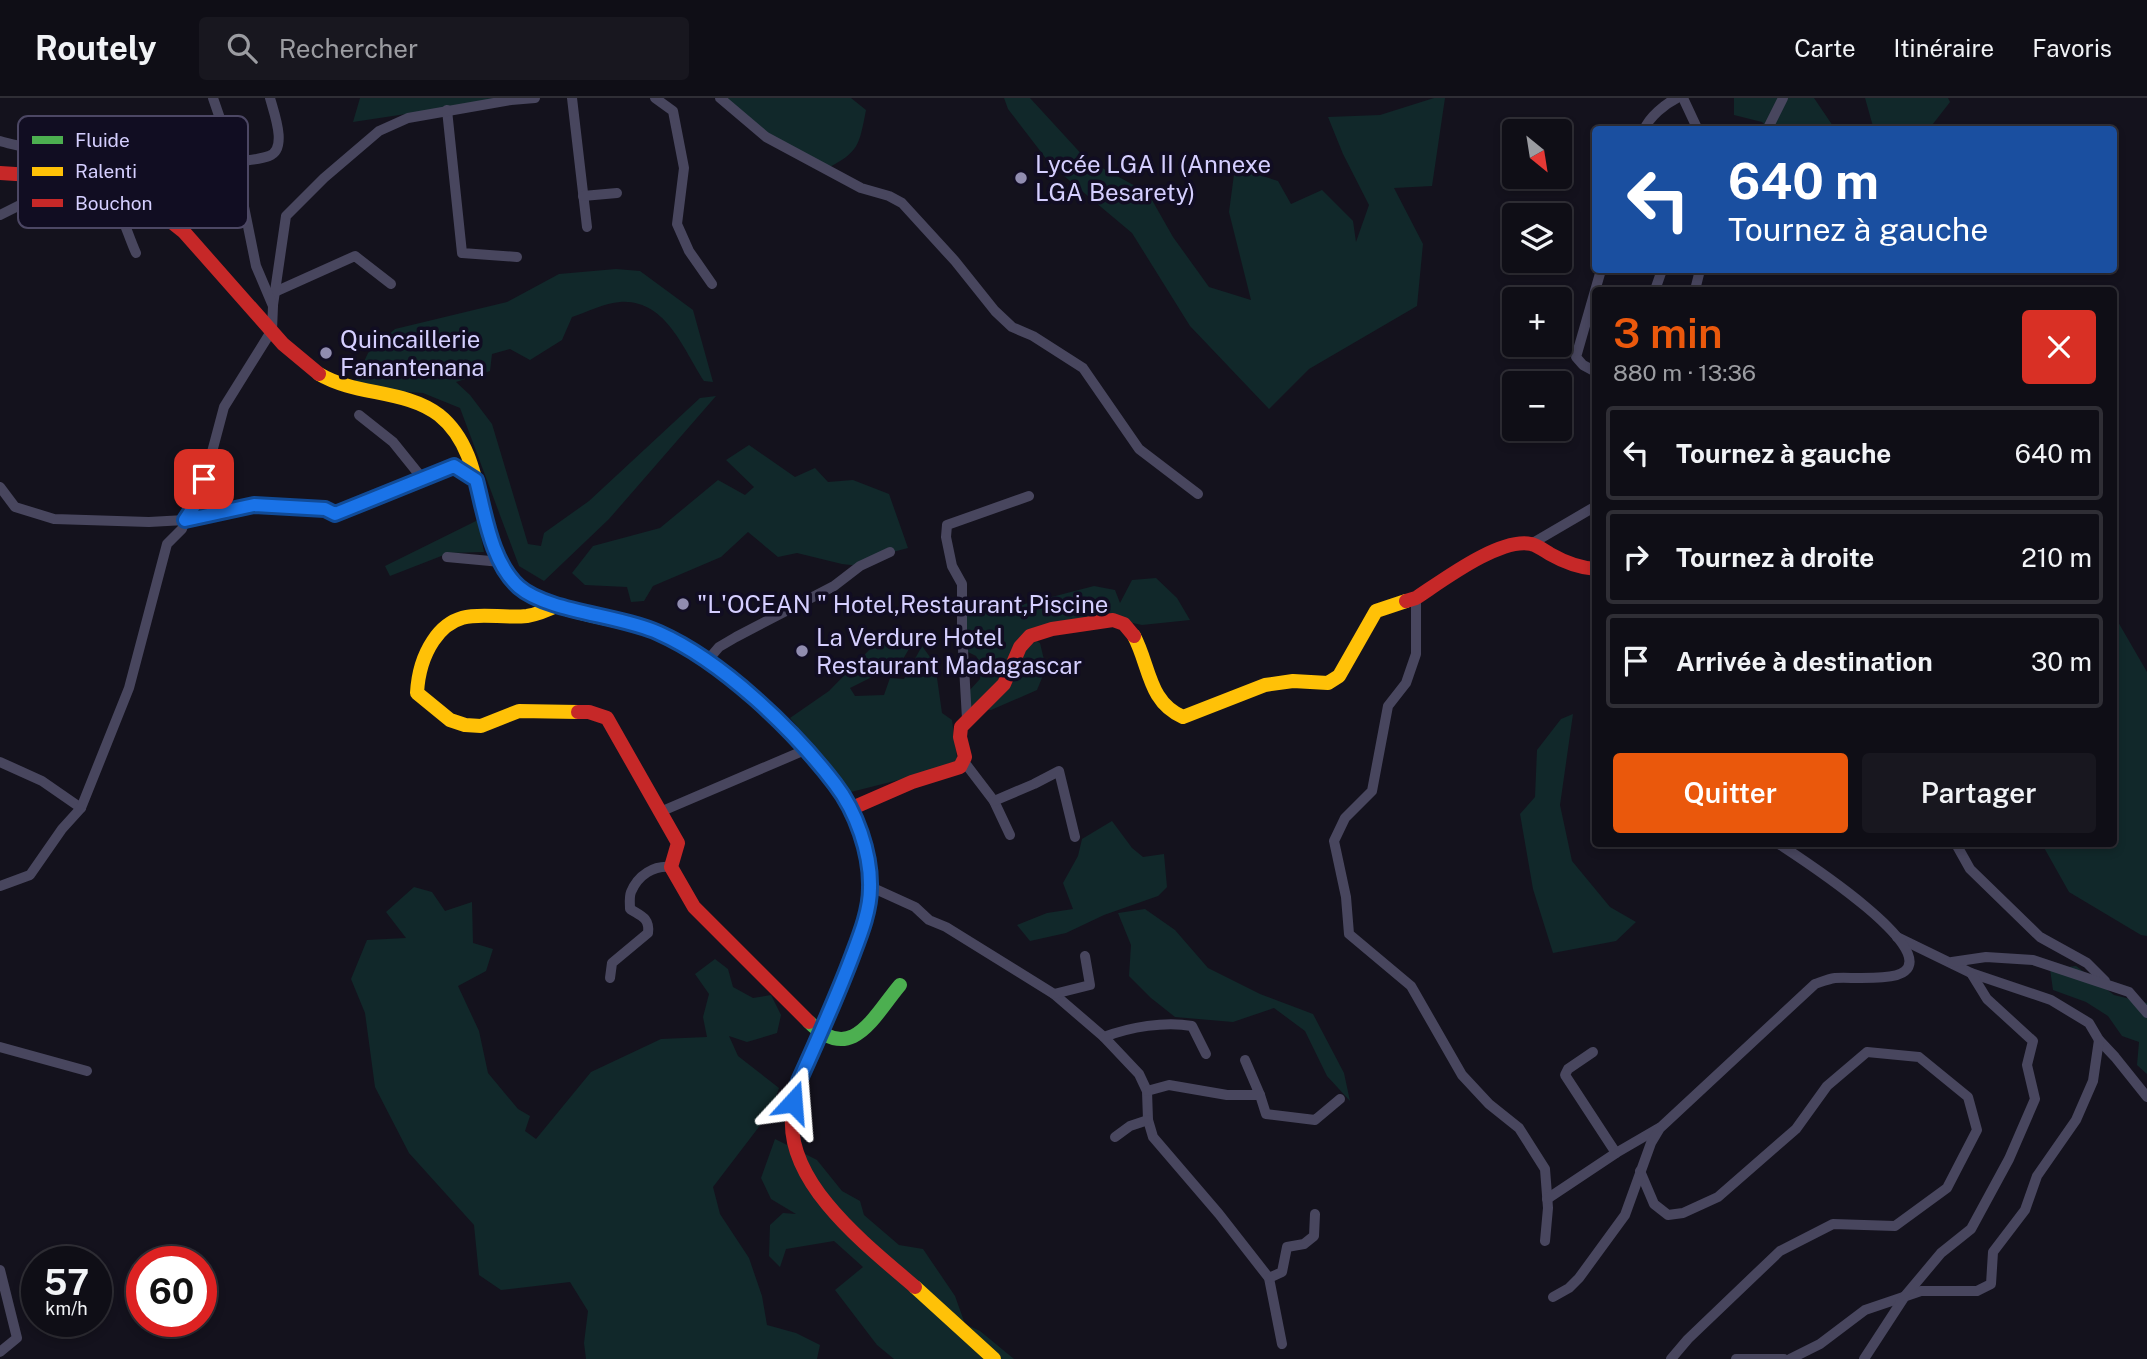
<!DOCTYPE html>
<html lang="fr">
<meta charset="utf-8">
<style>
body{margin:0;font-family:"Public Sans",sans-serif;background:#18171f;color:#f1f3f6;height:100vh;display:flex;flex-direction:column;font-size:26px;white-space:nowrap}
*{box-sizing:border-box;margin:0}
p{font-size:23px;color:#9b9ca1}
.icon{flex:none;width:38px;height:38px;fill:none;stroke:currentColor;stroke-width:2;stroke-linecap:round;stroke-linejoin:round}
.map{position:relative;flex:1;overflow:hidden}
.sheet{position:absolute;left:1592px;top:189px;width:525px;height:560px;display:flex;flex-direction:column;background:#0f0e16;border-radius:7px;box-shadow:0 4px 10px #0003,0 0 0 2px #2f2e35}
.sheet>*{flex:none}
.hud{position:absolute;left:1592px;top:28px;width:525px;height:147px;border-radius:7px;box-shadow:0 4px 10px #0003,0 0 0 2px #2f2e35;background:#1a4fa0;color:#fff;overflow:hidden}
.needle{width:46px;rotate:150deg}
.fabs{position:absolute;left:1502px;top:21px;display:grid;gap:14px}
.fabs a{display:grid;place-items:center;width:70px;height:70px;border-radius:7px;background:#0f0e16;box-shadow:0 4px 10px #0003,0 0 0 2px #2f2e35;font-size:35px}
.speed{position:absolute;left:21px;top:1148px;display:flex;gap:14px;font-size:35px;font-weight:700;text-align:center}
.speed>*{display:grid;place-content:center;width:91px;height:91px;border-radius:50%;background:#0f0e16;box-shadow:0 4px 10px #0003,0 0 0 2px #2f2e35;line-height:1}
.speed small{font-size:18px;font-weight:400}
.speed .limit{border:10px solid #d22;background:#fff;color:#111}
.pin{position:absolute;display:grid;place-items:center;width:60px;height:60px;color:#fff;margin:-30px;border-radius:14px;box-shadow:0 4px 10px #0006}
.me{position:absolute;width:77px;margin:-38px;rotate:19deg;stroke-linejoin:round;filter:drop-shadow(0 0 5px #0008)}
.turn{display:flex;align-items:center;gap:24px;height:147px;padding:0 21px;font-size:32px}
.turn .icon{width:91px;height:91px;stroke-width:2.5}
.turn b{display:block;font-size:49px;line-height:60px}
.round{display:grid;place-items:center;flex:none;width:74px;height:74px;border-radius:7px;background:#18171f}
.head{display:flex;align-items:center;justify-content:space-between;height:119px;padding:0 21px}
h1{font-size:42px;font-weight:600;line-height:52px;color:#ea580c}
.action{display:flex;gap:14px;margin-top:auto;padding:14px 21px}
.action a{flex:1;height:80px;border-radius:7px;background:#ea580c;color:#fff;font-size:28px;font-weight:600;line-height:80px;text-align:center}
.action a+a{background:#18171f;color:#f1f3f6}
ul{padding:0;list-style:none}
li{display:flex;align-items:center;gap:21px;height:94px;margin:0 14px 10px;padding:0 7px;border:4px solid #2f2e35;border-radius:7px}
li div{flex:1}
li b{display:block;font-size:26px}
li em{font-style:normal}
header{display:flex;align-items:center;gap:42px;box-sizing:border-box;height:98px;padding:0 35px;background:#0f0e16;border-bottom:2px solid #2f2e35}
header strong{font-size:33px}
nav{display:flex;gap:38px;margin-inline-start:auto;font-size:24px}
.search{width:490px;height:63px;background:#18171f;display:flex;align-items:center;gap:18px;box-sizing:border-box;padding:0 24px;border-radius:7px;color:#9b9ca1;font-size:26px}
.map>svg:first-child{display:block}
.green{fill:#11282a}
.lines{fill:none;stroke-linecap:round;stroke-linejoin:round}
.street{stroke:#48465e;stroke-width:10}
.fast{stroke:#4caf50;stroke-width:14}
.slow{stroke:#ffc107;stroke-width:14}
.jam{stroke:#c62828;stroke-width:14}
.route-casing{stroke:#114b97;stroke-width:18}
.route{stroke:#1a73e8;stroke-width:12}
.poi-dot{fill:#918db0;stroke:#110d22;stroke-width:2.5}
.labels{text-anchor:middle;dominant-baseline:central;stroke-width:7;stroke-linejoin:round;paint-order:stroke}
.poi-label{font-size:24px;fill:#d5cfff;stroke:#110d22;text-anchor:start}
.key{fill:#110d22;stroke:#4c4764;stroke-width:2}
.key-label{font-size:19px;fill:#d5cfff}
</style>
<header>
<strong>Routely</strong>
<div class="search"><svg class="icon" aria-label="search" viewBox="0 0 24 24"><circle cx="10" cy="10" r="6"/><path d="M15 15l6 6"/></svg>Rechercher</div>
<nav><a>Carte</a><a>Itinéraire</a><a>Favoris</a></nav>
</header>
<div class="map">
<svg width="2147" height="1261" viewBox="0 0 2147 1261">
<rect width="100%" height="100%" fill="#14121d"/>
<g class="green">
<polygon points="360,0 512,0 353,24"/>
<path d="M719,0H851L866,12C859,48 859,54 826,71L793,53Z"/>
<polygon points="1004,0 1030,0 1086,61 1148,95 1173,139 1209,189 1251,202 1229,114 1235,69 1278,83 1291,106 1322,92 1353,123 1356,144 1369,107 1343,56 1328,19 1380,17 1434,0 1445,0 1432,88 1394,90 1423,146 1417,208 1309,271 1269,311 1190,228 1132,135 1051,67 1008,11"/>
<polygon points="1734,0 1814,0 1835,31 1769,31 1762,24 1734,17"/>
<polygon points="1865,0 1948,0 1950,4 1929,31 1874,32"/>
<path d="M616,171L640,173L693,212L713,284L704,283C683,251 666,201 620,204C605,205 587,214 572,219L562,242L530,262L510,251L492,256L490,273L456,284L470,297L492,326L528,446L541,448L544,435L589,403L700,300L716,298L609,421L544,483L519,468L460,310L423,295L352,290L368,255L395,231L507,204L559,176Z"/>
<polygon points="749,347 795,379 815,370 828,384 853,382 889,396 908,450 885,456 860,468 842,466 797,455 778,459 748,434 721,459 653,488 644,503 631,504 627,489 585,487 572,475 593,448 660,430 718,382 745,397 754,389 726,362"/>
<polygon points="478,422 484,454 449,455 390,478 385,468"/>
<polygon points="1156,480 1177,500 1190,522 1142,527 1119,522 1026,536 1040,545 1046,570 1037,592 991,612 964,610 968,594 980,581 981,566 976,558 968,554 959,526 972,511 1005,511 1094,488 1115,492 1120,505 1132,482"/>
<polygon points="2114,517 2147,574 2147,838 2141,837 2069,794 2042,746 2114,746"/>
<polygon points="908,536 913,544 896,573 880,575 850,590 855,598 884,597 890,580 904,581 922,548 935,566 942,615 952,622 958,667 851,694 836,681 828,664 790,620 829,593 877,544"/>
<polygon points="1573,616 1560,707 1572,763 1610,809 1636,824 1616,843 1553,855 1533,791 1520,716 1535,699 1537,652 1561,621"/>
<polygon points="1112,723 1132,750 1143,759 1164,756 1167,789 1158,798 1104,817 1066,835 1030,843 1017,827 1047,815 1073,811 1063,785 1078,758 1082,741"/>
<polygon points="414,789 432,794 445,813 472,804 473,845 493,851 486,873 458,888 479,933 488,975 518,1011 530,1018 525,1033 536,1041 591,974 661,941 707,939 703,919 709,896 695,876 715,861 728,871 733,889 753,900 771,897 781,917 777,935 747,944 729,938 738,958 779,990 771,1013 713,1089 720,1116 749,1160 762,1198 767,1227 796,1235 820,1247 817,1261 586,1261 584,1245 588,1213 570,1184 501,1192 479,1177 474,1127 409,1055 375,989 365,915 351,881 367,842 406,840 386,814"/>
<polygon points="1145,811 1175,832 1208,870 1260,896 1313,916 1344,975 1350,1003 1327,978 1305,933 1274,910 1233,924 1175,919 1151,900 1129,878 1131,847 1118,815"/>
<polygon points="2076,868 2114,897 2147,905 2147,976 2137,967 2139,944 2122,938 2108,918 2086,904 2053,892 2050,871"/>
<polygon points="775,1041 817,1062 842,1093 860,1103 864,1117 899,1147 923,1151 955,1198 965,1226 980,1233 1014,1261 894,1261 877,1247 835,1192 863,1169 834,1143 786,1151 780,1169 769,1158 770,1127 783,1115 796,1116 771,1101 761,1080"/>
</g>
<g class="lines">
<g class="street">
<polyline points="572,0 587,129"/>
<polyline points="655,0 673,13 684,70 677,126 689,153 712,186"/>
<polyline points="720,0 766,39 861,90 889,98 902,105 955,163 995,213 1012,229 1033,238 1083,270 1139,351 1198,396"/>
<polyline points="1683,0 1698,32"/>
<polyline points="447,12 462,155 517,159"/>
<path d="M1644,32C1649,19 1665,6 1677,0"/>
<polyline points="1767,32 1783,0"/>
<path d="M0,43C33,52 74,58 100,83C118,100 126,133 136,155"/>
<path d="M235,64C246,62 259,62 269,58C288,51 274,15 270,0"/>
<polyline points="583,98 617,95"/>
<polyline points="0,117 70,82"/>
<polyline points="1655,192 1662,172"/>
<polyline points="1695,192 1700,172"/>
<polyline points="277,193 355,158 391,186"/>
<polyline points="273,207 286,118 324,80 379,33 408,20 511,2 535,0"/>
<polyline points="1596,274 1583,267 1576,259 1601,172"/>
<polyline points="359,317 393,344 422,380"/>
<polyline points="0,389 15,409 54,421 149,424 185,422 254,407 325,411 335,416 454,368 475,381"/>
<polyline points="1531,446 1596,408"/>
<polyline points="447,459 501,464"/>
<polyline points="1416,500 1416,556 1406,585 1388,608 1372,693 1345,720 1334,743 1346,799 1349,836 1411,888 1462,977 1489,1006 1519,1030 1545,1071 1548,1110 1545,1143"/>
<polyline points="707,563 719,549 736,539 834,488 860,468 890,454"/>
<polyline points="967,621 962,534 962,486 952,468 946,439 947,427 1029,398"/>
<polyline points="0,664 42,683 81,710"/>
<polyline points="965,665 994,703 1010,737"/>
<polyline points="994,703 1034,686 1059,673 1075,739"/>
<polyline points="660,714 805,652"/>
<polyline points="1956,746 1970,771 2040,839 2087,865 2105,883"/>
<polyline points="0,788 30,777 62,731 81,710 129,590 167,446 182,431 185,422 200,399 224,309 272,232 273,208 256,168 235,64 213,0"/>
<polyline points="871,789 915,809 929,822 946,829 1054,896 1104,939 1139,976 1147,993 1148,1022 1153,1039 1219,1116 1269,1180 1282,1246"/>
<polyline points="1897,839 1971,875 2051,902 2089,925 2099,942 2115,959 2147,999"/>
<polyline points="1952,864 1986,859 2033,862 2129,894 2147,915"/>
<path d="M610,880L612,865L648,835C650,820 641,818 630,811C630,806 629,799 631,794C638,777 654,767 671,769"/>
<polyline points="1054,896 1090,887 1085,858"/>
<path d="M1104,939C1130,929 1165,923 1192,928L1206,956"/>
<polyline points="0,949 87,973"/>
<polyline points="1593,954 1568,971 1565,977 1616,1055"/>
<polyline points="1245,962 1260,997"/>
<polyline points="1147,993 1169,987 1227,997 1260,997 1266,1016 1315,1022 1340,1001"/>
<polyline points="1115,1039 1130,1028 1148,1022"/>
<polyline points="1640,1073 1654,1106 1668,1117 1683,1115 1718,1099 1796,1031 1827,988 1867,954 1919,959 1968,999 1977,1032 1947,1090 1895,1128 1833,1126 1780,1153 1688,1241 1671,1261"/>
<polyline points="1547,1101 1616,1055 1659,1030"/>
<polyline points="0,1172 17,1240 0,1254"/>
<polyline points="1269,1180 1282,1174 1287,1149 1304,1146 1314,1138 1315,1116"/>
<path d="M1553,1199L1569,1190L1579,1180L1625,1117L1651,1045L1660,1030L1815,886C1821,884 1828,881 1835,880C1851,879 1894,883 1905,873C1936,847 1797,758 1779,746"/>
<polyline points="1736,1261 1784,1261"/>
<polyline points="1790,1261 1820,1246 1865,1212 1921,1193 1977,1193 1991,1186 1993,1154 2025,1112 2037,1078 2076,1022 2093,983 2099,942"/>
<polyline points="1864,1261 1905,1198 1941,1155 1971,1131 2009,1061 2035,1001 2027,967 2033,943 1987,901 1971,875"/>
</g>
<g class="fast">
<path d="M660,536C717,559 764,607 805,652C818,666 832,680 842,697C860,727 873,764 870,799C865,842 832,908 814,949"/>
<path d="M809,924C852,967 873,919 900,887"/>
</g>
<g class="slow">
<path d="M319,276C356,298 405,291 439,317C494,361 469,453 523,492C559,518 618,518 660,536"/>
<path d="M558,507C548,512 539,516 527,518C490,522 458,505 433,543C423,558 418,577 417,595L450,622L465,627L481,628L519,613L578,614"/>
<path d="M1134,538C1150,568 1148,604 1183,619L1265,587L1293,583L1328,585L1339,578L1376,513L1406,503"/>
<polyline points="915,1189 994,1261"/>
</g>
<g class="jam">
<polyline points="0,75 92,81 122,91 144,102 184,134 283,246 319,276"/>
<path d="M1406,503L1416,500C1442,483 1500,439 1531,446C1537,447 1545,453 1550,456C1564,464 1580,470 1596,471"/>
<polyline points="578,614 589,614 607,620 678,745 671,769 694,809 809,924"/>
<polyline points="850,711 912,684 960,669 965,659 960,639 961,629 1004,586 1020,549 1030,538 1052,531 1113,522 1124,526 1134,538"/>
<path d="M814,949C804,972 793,994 792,1020C788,1088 869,1149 915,1189"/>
</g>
</g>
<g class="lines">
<g class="route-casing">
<path id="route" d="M204,381L200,399L185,422L254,407L325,411L335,416L454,368L476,382C485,416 491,464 519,489C548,514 620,517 659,535C722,563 793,631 835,686C856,713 871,755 870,790C870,812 861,835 853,856C837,899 818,941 799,983L793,1004"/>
</g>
<use href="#route" class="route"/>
</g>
<g class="poi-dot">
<circle cx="1021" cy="80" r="7"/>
<circle cx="326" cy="255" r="7"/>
<circle cx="683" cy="506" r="7"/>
<circle cx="802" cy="553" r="7"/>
</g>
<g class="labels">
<g class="poi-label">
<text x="1035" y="66">Lycée LGA II (Annexe<tspan x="1035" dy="28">LGA Besarety)</tspan></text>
<text x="340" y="241">Quincaillerie<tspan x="340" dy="28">Fanantenana</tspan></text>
<text x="697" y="506">"L'OCEAN " Hotel,Restaurant,Piscine</text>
<text x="816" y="539">La Verdure Hotel<tspan x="816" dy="28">Restaurant Madagascar</tspan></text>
</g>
</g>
<rect x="18" y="18" width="230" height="112" rx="10" class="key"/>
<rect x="32" y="38" width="31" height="8" fill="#4caf50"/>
<rect x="32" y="69" width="31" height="9" fill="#ffc107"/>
<rect x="32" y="101" width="31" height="8" fill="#c62828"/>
<g class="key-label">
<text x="75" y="49">Fluide</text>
<text x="75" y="80">Ralenti</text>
<text x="75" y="112">Bouchon</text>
</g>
</svg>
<div class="fabs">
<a><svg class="needle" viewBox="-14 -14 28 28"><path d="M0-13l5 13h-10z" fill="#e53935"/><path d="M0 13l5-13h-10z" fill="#9b9ca1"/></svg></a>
<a><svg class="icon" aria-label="layers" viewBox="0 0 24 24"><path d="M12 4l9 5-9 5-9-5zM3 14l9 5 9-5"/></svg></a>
<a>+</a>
<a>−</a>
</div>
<div class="speed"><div>57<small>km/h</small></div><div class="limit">60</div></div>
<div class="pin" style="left:204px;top:381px;background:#d93025"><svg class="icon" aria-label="arrive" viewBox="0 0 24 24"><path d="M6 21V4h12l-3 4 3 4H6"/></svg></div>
<svg class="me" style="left:793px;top:1004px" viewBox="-20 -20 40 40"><path d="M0-17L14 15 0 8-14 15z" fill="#1a73e8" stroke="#fff" stroke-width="4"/></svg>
<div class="hud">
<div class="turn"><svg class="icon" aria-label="left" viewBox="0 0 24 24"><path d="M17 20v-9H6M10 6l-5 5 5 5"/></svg><div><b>640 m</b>Tournez à gauche</div></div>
</div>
<section class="sheet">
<div class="head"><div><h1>3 min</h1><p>880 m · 13:36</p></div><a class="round" style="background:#d93025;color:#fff"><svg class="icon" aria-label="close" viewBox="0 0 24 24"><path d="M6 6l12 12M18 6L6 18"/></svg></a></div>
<ul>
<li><svg class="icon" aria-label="left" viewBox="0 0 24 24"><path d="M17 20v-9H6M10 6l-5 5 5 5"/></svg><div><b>Tournez à gauche</b></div><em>640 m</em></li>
<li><svg class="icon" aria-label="right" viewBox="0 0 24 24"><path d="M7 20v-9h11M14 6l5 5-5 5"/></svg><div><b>Tournez à droite</b></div><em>210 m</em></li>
<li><svg class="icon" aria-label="arrive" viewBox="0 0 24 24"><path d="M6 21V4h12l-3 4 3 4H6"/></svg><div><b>Arrivée à destination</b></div><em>30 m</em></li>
</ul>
<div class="action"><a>Quitter</a><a>Partager</a></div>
</section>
</div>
